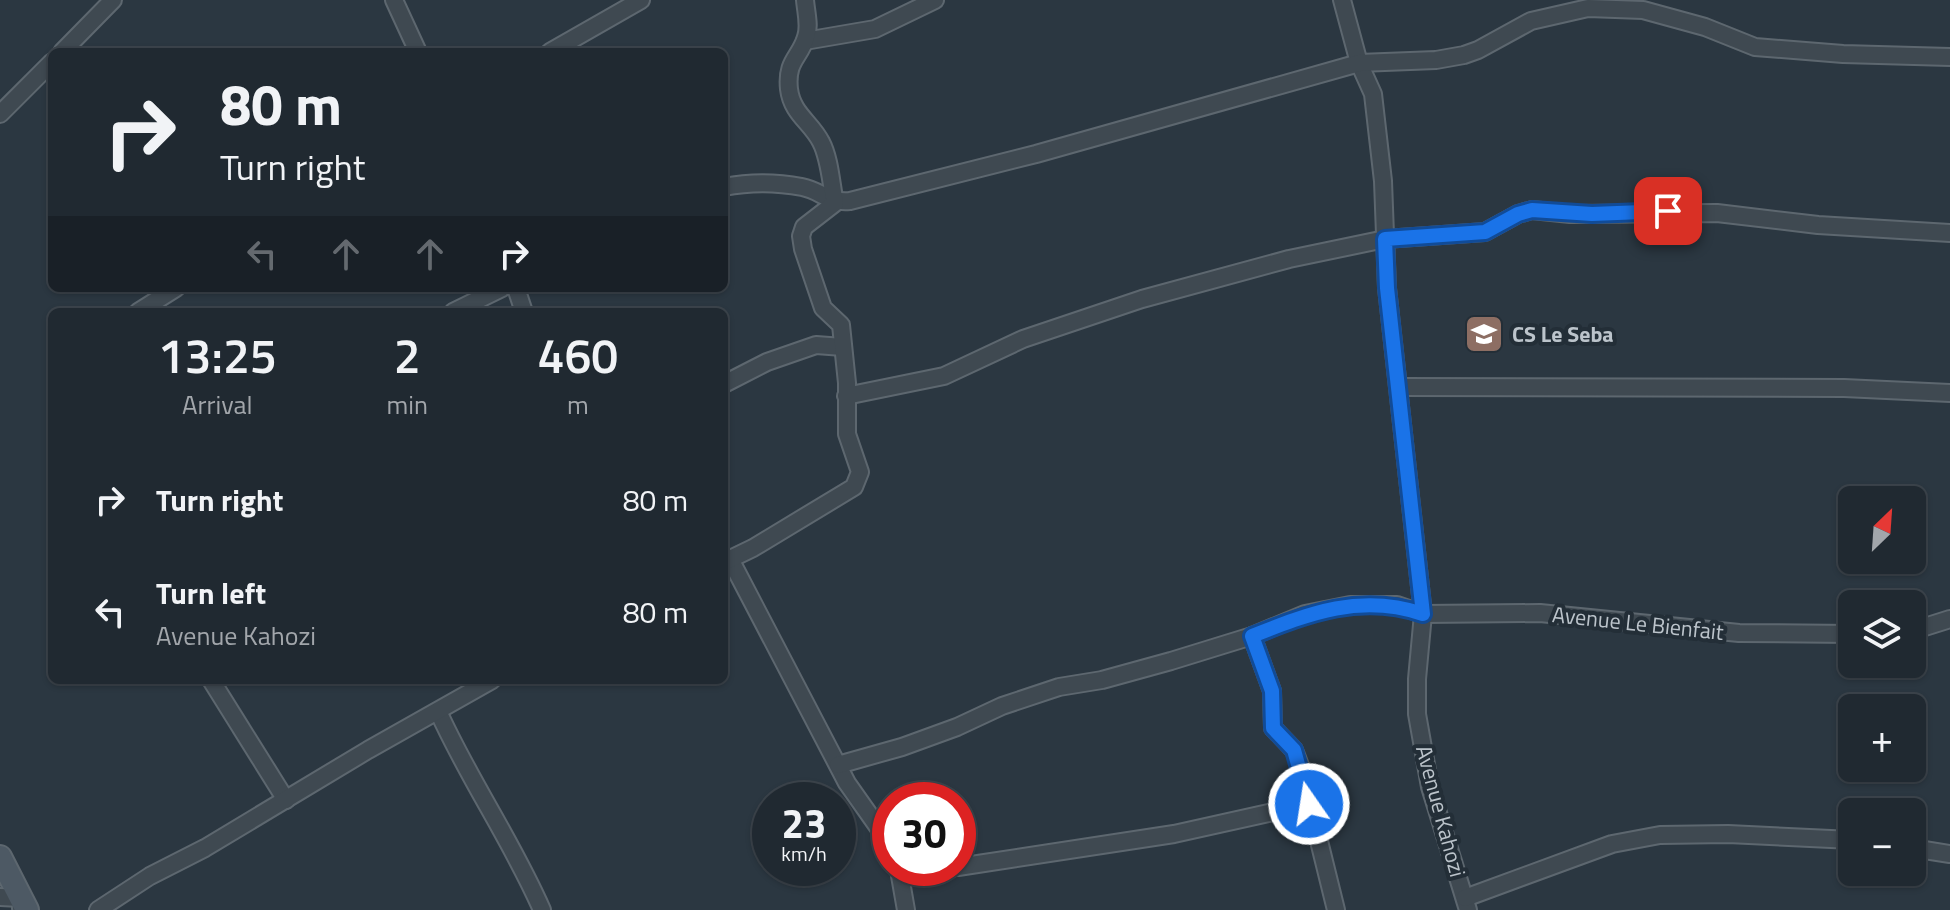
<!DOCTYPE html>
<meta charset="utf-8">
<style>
body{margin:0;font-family:"Titillium Web",sans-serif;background:#2d353d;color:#f1f3f6;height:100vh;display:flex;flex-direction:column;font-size:30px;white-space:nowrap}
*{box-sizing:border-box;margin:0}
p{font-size:26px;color:#a2a6ab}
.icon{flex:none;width:44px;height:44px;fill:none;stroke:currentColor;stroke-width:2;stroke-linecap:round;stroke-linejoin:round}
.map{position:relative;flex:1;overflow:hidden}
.panel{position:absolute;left:48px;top:308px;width:680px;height:376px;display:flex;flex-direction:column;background:#202931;border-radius:12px;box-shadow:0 2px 6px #0004,0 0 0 2px #3d454d}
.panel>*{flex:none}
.banner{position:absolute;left:48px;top:48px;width:680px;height:244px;border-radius:12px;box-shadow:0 2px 6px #0004,0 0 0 2px #3d454d;background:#202931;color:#f1f3f6;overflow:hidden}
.needle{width:52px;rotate:25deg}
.controls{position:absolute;left:1838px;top:486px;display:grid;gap:16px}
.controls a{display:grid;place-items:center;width:88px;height:88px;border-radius:12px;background:#202931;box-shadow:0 2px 6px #0004,0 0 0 2px #3d454d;font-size:40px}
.speed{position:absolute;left:752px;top:782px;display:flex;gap:16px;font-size:40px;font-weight:700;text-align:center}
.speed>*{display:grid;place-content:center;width:104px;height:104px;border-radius:50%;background:#202931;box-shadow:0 2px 6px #0004,0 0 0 2px #3d454d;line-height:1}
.speed small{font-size:20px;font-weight:400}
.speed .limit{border:12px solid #d22;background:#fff;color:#111}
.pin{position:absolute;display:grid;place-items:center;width:68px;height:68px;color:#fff;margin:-34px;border-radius:16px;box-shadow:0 4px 12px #0006}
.me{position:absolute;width:88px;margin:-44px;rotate:347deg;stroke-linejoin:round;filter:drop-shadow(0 0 6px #0008)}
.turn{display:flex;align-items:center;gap:28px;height:168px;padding:0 40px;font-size:36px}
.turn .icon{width:104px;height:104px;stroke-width:2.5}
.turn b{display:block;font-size:56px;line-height:68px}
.lanes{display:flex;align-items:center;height:76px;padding:0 40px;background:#0003;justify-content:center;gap:40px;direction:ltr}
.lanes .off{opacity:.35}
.eta{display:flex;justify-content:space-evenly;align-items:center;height:136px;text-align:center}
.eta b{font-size:48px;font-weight:600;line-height:56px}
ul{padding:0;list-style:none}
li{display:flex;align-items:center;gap:24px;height:112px;padding:0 40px}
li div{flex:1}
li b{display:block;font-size:30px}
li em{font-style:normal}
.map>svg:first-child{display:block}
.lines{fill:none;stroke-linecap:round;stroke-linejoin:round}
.minor-casing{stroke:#5d676f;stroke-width:20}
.secondary-casing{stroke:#5d676f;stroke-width:26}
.minor{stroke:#3f4951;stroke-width:16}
.secondary{stroke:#4d5964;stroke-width:22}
.route-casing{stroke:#114b97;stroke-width:20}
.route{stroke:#1a73e8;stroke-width:14}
.labels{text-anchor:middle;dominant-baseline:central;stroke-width:8;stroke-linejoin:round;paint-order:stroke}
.poi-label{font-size:22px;font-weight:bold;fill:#bcc4cb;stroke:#232e37;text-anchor:start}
.street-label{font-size:22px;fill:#bcc4cb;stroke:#232e37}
</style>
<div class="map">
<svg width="1950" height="910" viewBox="0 0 1950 910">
<rect width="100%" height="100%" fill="#2b3741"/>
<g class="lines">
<g class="minor-casing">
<g id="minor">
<polyline points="394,0 418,52"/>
<polyline points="1342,0 1359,63 1373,94 1383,181 1387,288 1423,614 1417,679 1417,714 1430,787 1468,910"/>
<polyline points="805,41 875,29 935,0"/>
<polyline points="62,52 113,0"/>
<polyline points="550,52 641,0"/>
<polyline points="0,114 52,62"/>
<path d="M724,187C749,182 776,182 802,187C822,191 827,203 850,201L1036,154L1359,63L1436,60L1464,55L1478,50L1531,21L1588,8L1643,10L1705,27L1755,47L1843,54L1950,57"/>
<polyline points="516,288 524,312"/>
<polyline points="138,312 176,288"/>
<polyline points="453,312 502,288"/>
<polyline points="724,384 767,362 816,345 843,347"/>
<polyline points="1399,387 1844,388 1950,393"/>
<polyline points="846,396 944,376 1023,339 1142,299 1289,259 1385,239 1485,232 1518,214 1532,210 1570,214 1717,213 1818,225 1950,233"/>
<polyline points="730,559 847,783 890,844"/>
<path d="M724,562L753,548L854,487L860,472L847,434V383L841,325L823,308L803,249L801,236L804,227L835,203C831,184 830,159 821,142C811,122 792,114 789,89C786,60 800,58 806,37C810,26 806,12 805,0"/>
<polyline points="1912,631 1950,619"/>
<polyline points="1252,636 1272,691 1273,728 1294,750 1301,768 1336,910"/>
<polyline points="211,680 286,800"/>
<path d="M438,711C469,780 512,841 542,910"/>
<polyline points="838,765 902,747 957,727 1002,706 1059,687 1102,680 1171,661 1252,636 1305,614 1350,605 1397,605 1423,614 1540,613 1739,633 1852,634"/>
<polyline points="1912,848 1950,854"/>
<polyline points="958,867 1174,834 1309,804"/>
<polyline points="899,870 906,910"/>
<polyline points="902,877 953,868"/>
<polyline points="0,897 20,898 21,908"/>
<polyline points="1465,898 1612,844 1660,835 1728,834 1852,840"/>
<polyline points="98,910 150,876 205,848 368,750 492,680"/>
</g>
</g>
<g class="secondary-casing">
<polyline id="secondary" points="0,857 27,910"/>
</g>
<use href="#minor" class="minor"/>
<use href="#secondary" class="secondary"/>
</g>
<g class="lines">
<g class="route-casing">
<path id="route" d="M1309,804L1294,750L1273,728L1272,691L1252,636C1310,613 1361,593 1423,614L1387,288L1385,239L1485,232L1518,214L1532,210L1592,214L1668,211"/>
</g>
<use href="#route" class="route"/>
</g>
<defs>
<g id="school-square" transform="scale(2)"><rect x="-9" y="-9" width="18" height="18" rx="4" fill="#8d6e63" stroke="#232e37"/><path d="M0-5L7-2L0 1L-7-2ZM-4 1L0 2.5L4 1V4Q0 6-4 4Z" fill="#fff"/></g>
</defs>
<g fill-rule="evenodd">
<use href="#school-square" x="1484" y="334"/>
</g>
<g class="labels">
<g class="poi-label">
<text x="1512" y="334">CS Le Seba</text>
</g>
<g class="street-label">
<text transform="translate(1638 623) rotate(6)">Avenue Le Bienfait</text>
<text transform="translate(1441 811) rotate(75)">Avenue Kahozi</text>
</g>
</g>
</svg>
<div class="controls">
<a><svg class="needle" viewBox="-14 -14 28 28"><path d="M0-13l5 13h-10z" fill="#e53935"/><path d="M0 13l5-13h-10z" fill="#a2a6ab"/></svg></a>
<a><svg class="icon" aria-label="layers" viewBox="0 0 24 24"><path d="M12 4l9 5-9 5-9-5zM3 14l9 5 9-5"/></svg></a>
<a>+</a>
<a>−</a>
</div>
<div class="speed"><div>23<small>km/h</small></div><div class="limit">30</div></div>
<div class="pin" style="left:1668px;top:211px;background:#d93025"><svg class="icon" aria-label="arrive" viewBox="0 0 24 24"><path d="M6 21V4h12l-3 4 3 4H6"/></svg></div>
<svg class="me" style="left:1309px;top:804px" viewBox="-20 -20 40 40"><circle r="17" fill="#1a73e8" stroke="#fff" stroke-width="3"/><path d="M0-11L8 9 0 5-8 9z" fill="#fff"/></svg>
<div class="banner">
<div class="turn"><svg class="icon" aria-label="right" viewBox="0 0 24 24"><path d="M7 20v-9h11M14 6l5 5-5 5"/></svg><div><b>80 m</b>Turn right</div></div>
<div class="lanes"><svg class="icon off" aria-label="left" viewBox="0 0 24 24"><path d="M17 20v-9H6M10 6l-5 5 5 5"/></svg><svg class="icon off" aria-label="ahead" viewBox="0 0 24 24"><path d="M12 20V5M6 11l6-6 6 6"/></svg><svg class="icon off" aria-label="ahead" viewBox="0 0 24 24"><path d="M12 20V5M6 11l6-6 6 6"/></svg><svg class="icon" aria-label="right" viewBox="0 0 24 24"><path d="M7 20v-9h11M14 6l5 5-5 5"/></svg></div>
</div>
<section class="panel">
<div class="eta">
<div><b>13:25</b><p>Arrival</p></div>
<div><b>2</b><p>min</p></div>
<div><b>460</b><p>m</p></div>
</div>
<ul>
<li><svg class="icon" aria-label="right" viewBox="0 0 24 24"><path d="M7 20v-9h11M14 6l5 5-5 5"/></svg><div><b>Turn right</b></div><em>80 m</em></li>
<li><svg class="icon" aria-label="left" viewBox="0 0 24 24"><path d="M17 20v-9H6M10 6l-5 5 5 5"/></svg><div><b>Turn left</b><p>Avenue Kahozi</p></div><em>80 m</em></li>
</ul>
</section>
</div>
